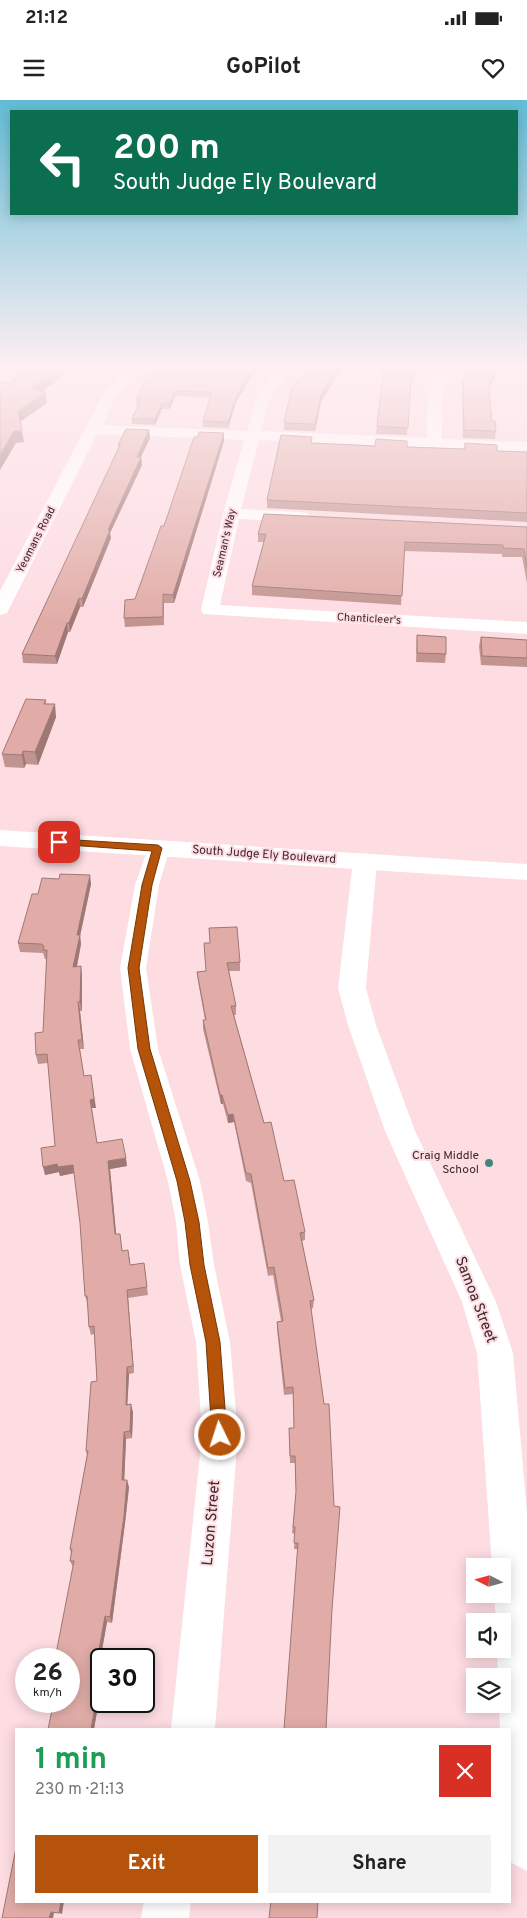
<!DOCTYPE html>
<meta charset="utf-8">
<style>
body{margin:0;font-family:Overpass,sans-serif;background:#f2f2f2;color:#222;height:100vh;display:flex;flex-direction:column;font-size:19px;white-space:nowrap}
*{box-sizing:border-box;margin:0}
p{font-size:16px;color:#767676}
.icon{flex:none;width:28px;height:28px;fill:none;stroke:currentColor;stroke-width:2;stroke-linecap:round;stroke-linejoin:round}
.map{position:relative;flex:1;overflow:hidden}
.side{position:absolute;left:15px;top:1628px;width:496px;height:175px;display:flex;flex-direction:column;background:#fff;border-radius:0px;box-shadow:0 2px 12px #0003}
.side>*{flex:none}
.top-card{position:absolute;left:10px;top:10px;width:508px;height:105px;border-radius:0px;box-shadow:0 2px 12px #0003;background:#0b6e4f;color:#fff;overflow:hidden}
.needle{width:32px;rotate:276deg}
.buttons{position:absolute;left:466px;top:1458px;display:grid;gap:10px}
.buttons a{display:grid;place-items:center;width:45px;height:45px;border-radius:0px;background:#fff;box-shadow:0 2px 12px #0003;font-size:25px}
.speed{position:absolute;left:15px;top:1548px;display:flex;gap:10px;font-size:25px;font-weight:700;text-align:center}
.speed>*{display:grid;place-content:center;width:65px;height:65px;border-radius:50%;background:#fff;box-shadow:0 2px 12px #0003;line-height:1}
.speed small{font-size:12px;font-weight:400}
.speed .limit{border:2px solid #111;border-radius:8px;background:#fff;color:#111}
.pin{position:absolute;display:grid;place-items:center;width:42px;height:42px;color:#fff;margin:-21px;border-radius:10px;box-shadow:0 2px 8px #0006}
.me{position:absolute;width:55px;margin:-28px;rotate:356deg;stroke-linejoin:round;filter:drop-shadow(0 0 4px #0008)}
.turn{display:flex;align-items:center;gap:18px;height:105px;padding:0 20px;font-size:22px}
.turn .icon{width:65px;height:65px;stroke-width:2.5}
.turn b{display:block;font-size:35px;line-height:42px}
.round{display:grid;place-items:center;flex:none;width:52px;height:52px;border-radius:0px;background:#f2f2f2}
.head{display:flex;align-items:center;justify-content:space-between;height:85px;padding:0 20px}
h1{font-size:30px;font-weight:700;line-height:38px;color:#1e9e55}
.button{display:flex;gap:10px;margin-top:auto;padding:10px 20px}
.button a{flex:1;height:58px;border-radius:0px;background:#b45309;color:#fff;font-size:20px;font-weight:700;line-height:58px;text-align:center}
.button a+a{background:#f2f2f2;color:#222}
.status{display:flex;justify-content:space-between;align-items:center;height:35px;padding:0 25px;background:#fff;direction:ltr}
.status svg{height:14px;fill:currentColor}
header{display:flex;justify-content:space-between;align-items:center;height:65px;padding:0 20px;background:#fff;font-size:22px;font-weight:700}
.map>svg:first-child{display:block}
.lines{fill:none;stroke-linecap:round;stroke-linejoin:round}
.street{fill:#fff;fill-rule:evenodd}
.secondary{fill:#fff;fill-rule:evenodd}
.wall{fill:#c29490}
.shaded-wall{fill:#9e7875}
.building{fill:#e1aca7;stroke:#9e7875}
.route{fill:#b45309;stroke:#753606}
.poi-dot{fill:#41877f;stroke:#fddce2;stroke-width:2}
.labels{text-anchor:middle;dominant-baseline:central;stroke-width:4;stroke-linejoin:round;paint-order:stroke}
.far-street-label{font-size:11px;fill:#3c282c;stroke:#fddce2}
.street-label{font-size:12px;fill:#3c282c;stroke:#fddce2}
.poi-label{font-size:12px;fill:#3c282c;stroke:#fddce2;text-anchor:end}
.near-street-label{font-size:15px;fill:#3c282c;stroke:#fddce2}
</style>
<div class="status"><b>21:12</b><svg viewBox="0 0 49 12"><path d="M0 12V9h3v3zM5 12V6h3v6zM10 12V3h3v9zM15 12V0h3v12zM26 1h20v11H26zM47 4h2v5h-2z"/></svg></div>
<header><svg class="icon" aria-label="menu" viewBox="0 0 24 24"><path d="M4 6h16M4 12h16M4 18h16"/></svg>GoPilot<svg class="icon" aria-label="heart" viewBox="0 0 24 24"><path d="M12 20l-8-8c-3-5 5-10 8-4 3-6 11-1 8 4z"/></svg></header>
<div class="map">
<svg width="527" height="1818" viewBox="0 0 527 1818">
<rect width="100%" height="100%" fill="#fddce2"/>
<g class="lines">
<g class="street">
<path d="M125,267H139L115,299L102,325L247,331L256,297L280,267H294L270,298L261,331L427,338C426,312 427,291 439,267H453L442,295V339L527,342V352L259,340L241,409L301,412L307,413L309,417L307,421L301,422L239,419L220,505L527,522V534L203,514L201,510L223,414L244,340L97,334L9,509L7,513L0,515V491L101,298Z"/>
<polygon points="158,740 166,743 170,748 159,785 146,868 158,949 200,1081 208,1122 214,1165 230,1242 238,1335 215,1629 171,1629 202,1335 196,1242 180,1165 176,1122 168,1081 130,949 120,868 135,785 150,743"/>
<polygon points="365,753 374,755 377,761 366,888 376,925 415,1031 496,1202 513,1253 527,1413 527,1771 510,1762 510,1629 500,1629 499,1604 502,1604 502,1576 498,1576 497,1549 502,1549 502,1521 496,1521 494,1494 502,1494 502,1466 492,1466 477,1253 462,1202 385,1031 348,925 338,888 353,761 356,755"/>
<polygon points="144,1801 191,1801 189,1818 141,1818"/>
</g>
<polygon class="secondary" points="0,730 527,764 527,780 0,746"/>
</g>
<g class="wall">
<polygon points="155,267 261,267 250,278 236,302 228,328 203,327 203,321 211,298 175,296 170,309 162,309 155,325 132,324 132,319 138,305 137,305 136,299"/>
<polygon points="310,267 350,267 348,269 342,268 321,302 315,331 284,330 284,323"/>
<polygon points="384,267 418,267 411,283 407,335 376,334 382,281"/>
<polygon points="468,267 499,267 496,272 495,277 490,287 489,293 492,321 496,331 495,339 463,338 462,285 463,278 466,278"/>
<polygon points="149,330 150,338 141,357 142,365 110,433 111,438 83,507 80,507 70,532 68,532 57,564 23,563 22,554 119,348 118,345"/>
<polygon points="224,333 224,341 174,503 164,503 164,525 125,527 124,518 135,499 198,337"/>
<polygon points="312,343 464,349 465,343 497,351 527,352 527,422 267,408 267,400"/>
<polygon points="527,427 527,483 522,457 502,457 502,454 404,451 401,505 252,495 252,486 264,442 258,442 258,434"/>
<polygon points="417,535 446,554 445,563 416,562"/>
<polygon points="481,537 527,540 527,567 481,565 479,546"/>
<polygon points="46,600 46,604 56,617 38,665 26,664 24,668 5,667 2,654"/>
<polygon points="91,784 80,836 81,844 77,866 82,875 82,911 80,911 84,949 80,949 84,976 96,1008 92,1008 97,1043 127,1066 110,1069 116,1134 121,1142 122,1151 130,1158 130,1165 144,1163 148,1195 128,1198 134,1273 129,1274 127,1305 133,1312 132,1338 126,1339 124,1380 129,1387 125,1423 112,1523 107,1522 94,1595 97,1596 99,1600 94,1629 48,1629 69,1601 73,1467 70,1461 71,1453 70,1449 87,1355 86,1351 97,1281 94,1234 91,1235 89,1227 88,1204 85,1196 80,1123 74,1073 60,1076 59,1072 45,1075 55,1046 48,963 38,964 36,955 43,932 47,859 45,859 43,853 20,852 18,843 38,794"/>
<polygon points="210,843 240,862 240,871 229,871 236,906 236,915 234,915 264,1023 284,1081 305,1132 305,1140 302,1141 314,1200 313,1208 311,1209 298,1449 294,1449 295,1434 292,1433 296,1395 295,1363 290,1363 289,1328 294,1328 293,1294 284,1295 277,1229 277,1222 281,1221 273,1175 268,1176 251,1083 246,1081 234,1022 228,1023 223,1004 221,1004 203,929 203,920 205,920 198,881 197,872 206,871"/>
</g>
<g class="shaded-wall">
<polygon points="58,267 68,267 57,281 31,299 30,289"/>
<polygon points="255,267 261,267 250,278 236,302 228,328 228,322 236,297 250,272"/>
<polygon points="338,267 342,267 342,268 321,302 315,331 315,324 321,295"/>
<polygon points="415,267 418,267 410,284 411,276"/>
<polygon points="495,267 499,267 496,272 495,277 489,288 490,280 493,270"/>
<polygon points="175,291 175,296 170,309 170,303"/>
<polygon points="45,292 47,303 20,322 18,311"/>
<polygon points="162,303 162,309 155,325 155,319"/>
<polygon points="149,330 150,338 137,365 137,357"/>
<polygon points="14,331 22,331 24,342 16,343 0,370 0,355"/>
<polygon points="224,333 224,341 174,503 173,495"/>
<polygon points="141,357 142,365 110,433 111,438 83,507 82,499 108,430"/>
<polygon points="79,498 80,507 70,532 69,523"/>
<polygon points="67,523 68,532 57,564 55,556"/>
<polygon points="55,604 56,617 38,665 35,652"/>
<polygon points="23,651 26,664 24,668 22,655"/>
<polygon points="90,775 91,784 80,836 81,844 75,876 73,867 77,835"/>
<polygon points="81,866 82,875 82,911 80,902"/>
<polygon points="78,902 80,911 84,949 82,940"/>
<polygon points="91,975 96,1008 92,1008 90,1000"/>
<polygon points="220,995 222,995 223,1004 221,1004"/>
<polygon points="233,1014 234,1022 228,1023 228,1015"/>
<polygon points="126,1058 127,1066 110,1069 117,1143 115,1134 108,1061"/>
<polygon points="57,1064 73,1065 75,1073 60,1076 59,1072 45,1075 43,1067"/>
<polygon points="127,1190 128,1198 134,1273 133,1266"/>
<polygon points="127,1267 129,1274 127,1312 126,1305"/>
<polygon points="131,1304 133,1312 132,1338 130,1331"/>
<polygon points="124,1332 126,1339 124,1386 122,1380"/>
<polygon points="127,1380 129,1387 125,1423 112,1523 110,1517"/>
<polygon points="105,1516 107,1522 93,1600 91,1595"/>
<polygon points="97,1596 99,1600 94,1629 91,1629"/>
<polygon points="61,1801 64,1801 62,1814 59,1813"/>
<polygon points="51,1812 54,1813 53,1818 49,1818"/>
</g>
<g class="building">
<polygon points="24,267 58,267 56,270 30,289 45,292 18,311 22,331 14,331 0,355 0,282 10,284"/>
<polygon points="155,267 255,267 250,272 236,297 228,322 203,321 212,292 175,291 170,303 162,303 155,319 132,319 141,299 136,299 149,272"/>
<polygon points="311,267 338,267 321,295 315,324 284,323 291,290 297,281"/>
<polygon points="384,267 415,267 411,276 408,328 377,326 382,281"/>
<polygon points="468,267 495,267 493,270 496,270 490,280 489,293 492,321 495,321 496,331 464,330 463,278 466,278"/>
<polygon points="126,329 149,330 137,357 141,357 108,430 110,430 82,499 79,498 69,523 67,523 55,556 22,554 120,345 118,345"/>
<polygon points="199,332 224,333 173,495 163,494 163,517 124,518 125,500 135,499 161,426 164,426 194,337 198,337"/>
<polygon points="281,335 312,337 311,343 375,346 376,339 407,341 407,347 465,349 465,343 497,345 497,351 527,352 527,413 267,400"/>
<polygon points="264,414 527,427 527,467 524,449 503,448 503,445 405,442 402,496 252,486 266,434 258,434"/>
<polygon points="417,535 446,537 446,554 417,553"/>
<polygon points="481,537 527,540 527,558 482,556"/>
<polygon points="26,599 46,600 44,604 55,604 35,652 23,651 22,655 2,654"/>
<polygon points="60,774 90,775 77,835 80,835 73,867 81,866 80,902 78,902 82,940 78,940 84,976 91,975 94,999 90,1000 97,1043 122,1039 126,1058 108,1061 115,1134 120,1134 122,1151 128,1150 130,1165 144,1163 147,1187 127,1190 133,1266 127,1267 126,1305 131,1304 130,1331 124,1332 122,1380 127,1380 124,1416 110,1517 105,1516 91,1595 97,1596 91,1629 48,1629 54,1601 69,1601 69,1559 55,1559 74,1461 70,1461 72,1449 70,1449 88,1351 86,1351 91,1282 97,1281 94,1226 89,1227 87,1196 85,1196 80,1123 73,1065 58,1067 57,1064 43,1067 41,1048 55,1046 47,954 36,955 35,933 43,932 47,850 43,850 44,846 41,844 18,843 32,794 38,794 42,778 59,779"/>
<polygon points="237,827 240,862 227,863 236,906 231,906 264,1023 271,1022 284,1081 294,1080 305,1132 300,1133 314,1200 310,1201 324,1304 329,1304 334,1406 340,1407 332,1509 326,1629 284,1629 298,1443 294,1443 295,1427 293,1427 296,1391 295,1356 290,1356 289,1328 294,1328 293,1287 285,1288 277,1222 283,1221 274,1167 268,1168 251,1074 246,1073 233,1014 228,1015 222,995 220,995 203,920 206,920 197,872 206,871 204,843 210,843 209,828"/>
<polygon points="16,1748 16,1801 61,1801 59,1813 51,1812 49,1818 2,1818"/>
<polygon points="271,1801 318,1801 317,1818 269,1818"/>
</g>
<linearGradient id="sky" x2="0" y2="1"><stop stop-color="#62bcd6"/><stop offset="0.51" stop-color="#feeff2"/><stop offset="1" stop-color="#feeff2" stop-opacity="0"/></linearGradient>
<rect width="527" height="522" fill="url(#sky)"/>
<polygon class="route" points="59,739 158,745 162,748 152,785 139,868 150,949 190,1081 199,1122 204,1165 220,1242 227,1335 225,1340 220,1343 214,1340 212,1335 206,1242 190,1165 185,1122 177,1081 138,949 128,868 142,785 152,751 55,744 54,742"/>
<circle class="poi-dot" cx="489" cy="1063" r="5"/>
<g class="labels">
<g class="far-street-label">
<text transform="translate(36 440) rotate(-63)">Yeomans Road</text>
<text transform="translate(225 443) rotate(-77)">Seaman's Way</text>
<text transform="translate(369 519) rotate(3)">Chanticleer's</text>
</g>
<g class="street-label">
<text transform="translate(264 755) rotate(4)">South Judge Ely Boulevard</text>
</g>
<g class="poi-label">
<text x="479" y="1056">Craig Middle<tspan x="479" dy="14">School</tspan></text>
</g>
<g class="near-street-label">
<text transform="translate(475 1200) rotate(69)">Samoa Street</text>
<text transform="translate(212 1423) rotate(-85)">Luzon Street</text>
</g>
</g>
</svg>
<div class="buttons">
<a><svg class="needle" viewBox="-14 -14 28 28"><path d="M0-13l5 13h-10z" fill="#e53935"/><path d="M0 13l5-13h-10z" fill="#767676"/></svg></a>
<a><svg class="icon" aria-label="sound" viewBox="0 0 24 24"><path d="M4 9h4l5-4v14l-5-4H4zM17 9q2 3 0 6"/></svg></a>
<a><svg class="icon" aria-label="layers" viewBox="0 0 24 24"><path d="M12 4l9 5-9 5-9-5zM3 14l9 5 9-5"/></svg></a>
</div>
<div class="speed"><div>26<small>km/h</small></div><div class="limit">30</div></div>
<div class="pin" style="left:59px;top:742px;background:#d93025"><svg class="icon" aria-label="arrive" viewBox="0 0 24 24"><path d="M6 21V4h12l-3 4 3 4H6"/></svg></div>
<svg class="me" style="left:220px;top:1335px" viewBox="-20 -20 40 40"><circle r="17" fill="#b45309" stroke="#fff" stroke-width="3"/><path d="M0-11L8 9 0 5-8 9z" fill="#fff"/></svg>
<div class="top-card">
<div class="turn"><svg class="icon" aria-label="left" viewBox="0 0 24 24"><path d="M17 20v-9H6M10 6l-5 5 5 5"/></svg><div><b>200 m</b>South Judge Ely Boulevard</div></div>
</div>
<section class="side">
<div class="head"><div><h1>1 min</h1><p>230 m · 21:13</p></div><a class="round" style="background:#d93025;color:#fff"><svg class="icon" aria-label="close" viewBox="0 0 24 24"><path d="M6 6l12 12M18 6L6 18"/></svg></a></div>
<div class="button"><a>Exit</a><a>Share</a></div>
</section>
</div>
